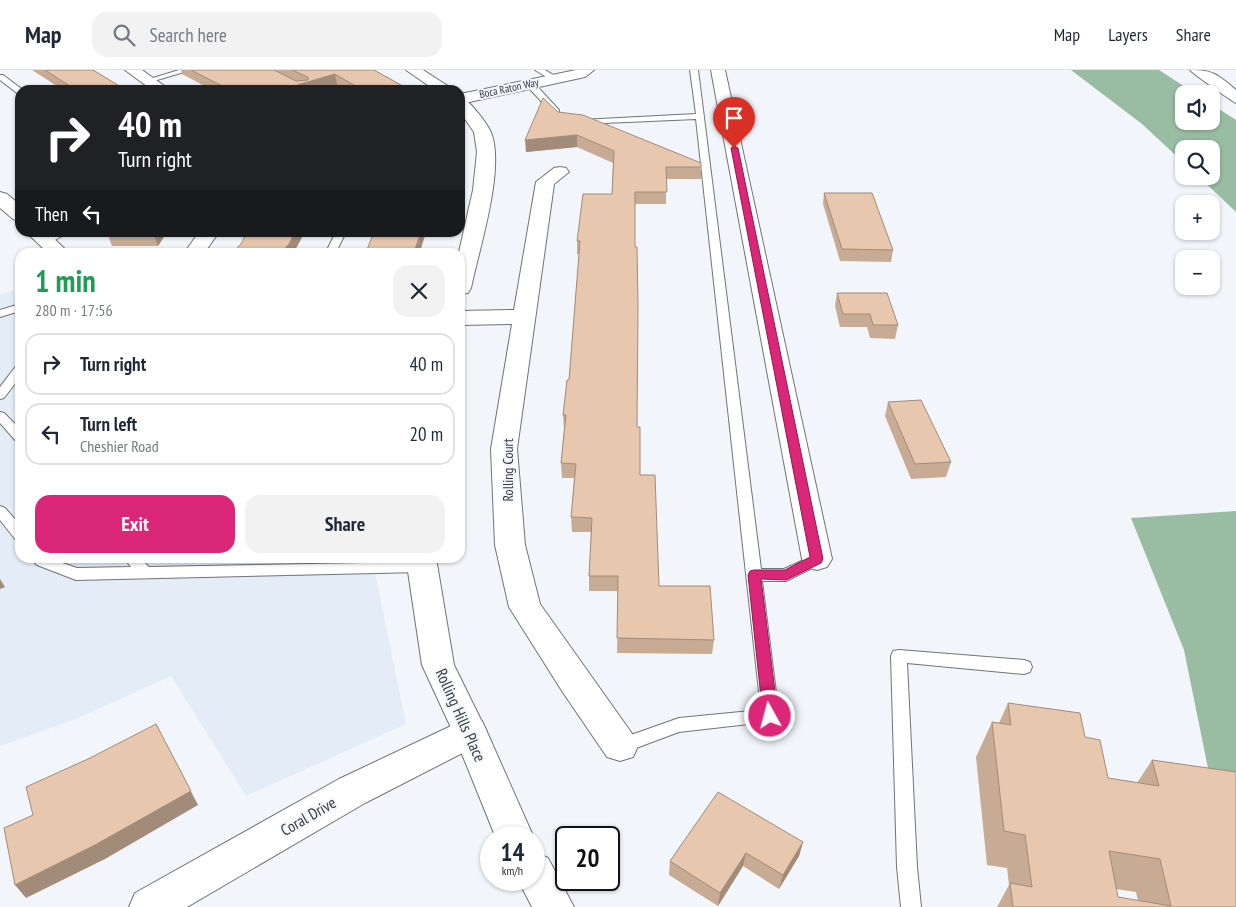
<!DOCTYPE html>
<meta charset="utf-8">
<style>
body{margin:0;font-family:"PT Sans Narrow",sans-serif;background:#f2f2f3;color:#1f2937;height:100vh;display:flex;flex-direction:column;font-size:19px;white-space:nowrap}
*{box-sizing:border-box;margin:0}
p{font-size:16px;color:#747a83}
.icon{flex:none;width:28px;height:28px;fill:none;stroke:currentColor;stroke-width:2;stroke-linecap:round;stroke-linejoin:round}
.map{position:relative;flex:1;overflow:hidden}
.panel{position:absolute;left:15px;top:178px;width:450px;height:315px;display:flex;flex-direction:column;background:#fff;border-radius:15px;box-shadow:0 1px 4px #0004}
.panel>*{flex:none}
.banner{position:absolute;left:15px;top:15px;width:450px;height:152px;border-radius:15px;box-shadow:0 1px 4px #0004;background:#202124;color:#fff;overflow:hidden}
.tools{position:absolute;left:1175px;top:15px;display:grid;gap:10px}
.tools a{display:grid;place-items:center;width:45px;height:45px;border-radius:10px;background:#fff;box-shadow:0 1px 4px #0004;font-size:25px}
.speed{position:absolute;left:480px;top:756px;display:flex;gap:10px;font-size:25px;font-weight:700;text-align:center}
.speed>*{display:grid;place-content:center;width:65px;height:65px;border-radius:50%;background:#fff;box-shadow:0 1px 4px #0004;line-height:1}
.speed small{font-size:12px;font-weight:400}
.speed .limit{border:2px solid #111;border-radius:8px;background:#fff;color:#111}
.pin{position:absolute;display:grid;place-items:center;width:42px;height:42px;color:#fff;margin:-51px -21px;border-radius:50% 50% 50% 0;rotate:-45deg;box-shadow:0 0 5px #0007}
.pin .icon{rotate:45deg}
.me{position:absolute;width:55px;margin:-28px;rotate:353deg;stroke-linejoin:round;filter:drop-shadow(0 0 4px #0008)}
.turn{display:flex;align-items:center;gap:18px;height:105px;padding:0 20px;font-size:22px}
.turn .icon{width:65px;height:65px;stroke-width:2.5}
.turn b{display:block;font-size:35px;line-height:42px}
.then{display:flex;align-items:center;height:48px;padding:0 20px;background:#0003;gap:10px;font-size:19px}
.round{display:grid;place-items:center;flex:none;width:52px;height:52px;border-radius:15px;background:#f2f2f3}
.head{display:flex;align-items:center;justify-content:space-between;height:85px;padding:0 20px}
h1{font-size:30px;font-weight:700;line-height:38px;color:#1e9e55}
.primary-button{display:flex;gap:10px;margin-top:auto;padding:10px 20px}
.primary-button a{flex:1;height:58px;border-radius:15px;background:#db2777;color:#fff;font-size:20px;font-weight:700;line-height:58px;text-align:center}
.primary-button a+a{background:#f2f2f3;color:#1f2937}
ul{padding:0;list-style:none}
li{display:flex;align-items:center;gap:15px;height:62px;margin:0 10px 8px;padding:0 10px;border:2px solid #e0e1e3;border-radius:15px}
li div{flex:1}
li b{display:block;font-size:19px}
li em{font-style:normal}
header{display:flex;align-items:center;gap:30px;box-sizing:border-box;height:70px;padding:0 25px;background:#fff;border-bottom:1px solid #e0e1e3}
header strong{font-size:24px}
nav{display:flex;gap:28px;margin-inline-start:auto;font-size:18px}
.search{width:350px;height:45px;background:#f2f2f3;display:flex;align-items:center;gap:12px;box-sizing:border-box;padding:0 18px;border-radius:15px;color:#747a83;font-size:19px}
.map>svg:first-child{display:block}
.built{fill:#e3ecf7}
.forest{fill:#99bca3}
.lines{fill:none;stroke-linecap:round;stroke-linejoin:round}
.lane-casing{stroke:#707378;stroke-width:2}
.street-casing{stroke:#707378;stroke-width:2}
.secondary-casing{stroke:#707378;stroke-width:2}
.lane{fill:#fff;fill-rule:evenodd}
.street{fill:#fff;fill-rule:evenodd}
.secondary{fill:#fff;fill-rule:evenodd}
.wall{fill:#c7ab95;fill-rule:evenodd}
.shaded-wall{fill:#a28b79}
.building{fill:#e7c7ad;stroke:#a28b79;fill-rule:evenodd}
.route{fill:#db2777;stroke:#8e194d}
.labels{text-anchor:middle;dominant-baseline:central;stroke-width:4;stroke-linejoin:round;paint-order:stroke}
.far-street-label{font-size:11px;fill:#38393b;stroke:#f2f6fb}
.street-label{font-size:14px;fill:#38393b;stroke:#f2f6fb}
.near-street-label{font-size:16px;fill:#38393b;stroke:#f2f6fb}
</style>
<header>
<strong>Map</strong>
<div class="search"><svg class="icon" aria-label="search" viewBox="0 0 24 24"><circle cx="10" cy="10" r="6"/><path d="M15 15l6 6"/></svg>Search here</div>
<nav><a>Map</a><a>Layers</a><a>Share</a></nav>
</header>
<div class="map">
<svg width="1236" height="837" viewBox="0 0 1236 837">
<rect width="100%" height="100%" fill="#f2f6fb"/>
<polygon class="built" points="20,218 20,488 372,488 406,654 246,726 171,606 76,649 0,676 0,225"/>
<g class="forest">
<polygon points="1071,0 1159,0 1196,24 1184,24 1184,51 1211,51 1211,34 1236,50 1236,142 1198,106 1211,106 1211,79 1184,79 1184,93 1142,54"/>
<polygon points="1236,441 1236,836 1184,580 1131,448"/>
</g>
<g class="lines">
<g class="lane-casing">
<g id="lane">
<polygon points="179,0 191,0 147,13 143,11"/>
<polygon points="535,0 545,0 560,9 553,11"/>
<polygon points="690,0 698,0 761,499 784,499 817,484 822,485 824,489 822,493 786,511 762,511 779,646 776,651 679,662 620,684 614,681 611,676 614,671 679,648 761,640 696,49 581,54 577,52 581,50 696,44"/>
<polygon points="0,5 3,5 23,20 20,20 20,23 17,23 0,10"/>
<polygon points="527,12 533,12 559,40 559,44 553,44 527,16"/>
<polygon points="55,162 69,162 48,174 40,174 39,172"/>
<polygon points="336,162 346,162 336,182 326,182"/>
<polygon points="20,234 20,241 0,247 0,240"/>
<polygon points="20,295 20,307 4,328 0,329 0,317 16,296"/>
<polygon points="0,342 4,343 20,359 20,371 15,370 0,353"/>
<polygon points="0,436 5,438 20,455 20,470 15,469 0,450"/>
<polygon points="31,488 48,488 77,498 131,497 124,488 140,488 149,497 421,492 426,493 428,497 426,501 421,502 76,510 37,495"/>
<polygon points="899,580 1024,590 1030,592 1032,597 1030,602 1024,604 907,593 917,797 921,837 901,837 897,797 891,586 893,581"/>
</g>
</g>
<g class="street-casing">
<g id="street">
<polygon points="125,0 142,0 170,20 152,20"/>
<polygon points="576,0 594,0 585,7 460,34 460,24"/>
<polygon points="711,0 725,0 832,489 827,497 817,500 807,497 802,489"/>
<path d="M1190,0C1214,0 1218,5 1236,20V33C1233,32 1192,3 1190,0Z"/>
<polygon points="560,97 566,98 569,102 554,114 517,379 525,475 540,534 633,665 638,676 633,687 620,691 607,687 562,621 509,537 495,475 491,379 512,254 460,255 460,241 514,240 536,112 554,98"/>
<polygon points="0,122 7,124 20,135 20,151 13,149 0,138"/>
<polygon points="26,162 47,162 68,182 47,182"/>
<polygon points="199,162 219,162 205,182 185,182"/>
<polygon points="470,647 482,651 487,662 482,673 365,733 187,837 129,837 135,823 339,709"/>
</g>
</g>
<g class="secondary-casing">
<g id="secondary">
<polygon points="406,0 423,0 454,20 435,20"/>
<path d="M460,28C468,30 472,36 478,43C483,49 489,57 492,65C504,103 479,179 471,218L468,223L460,224L459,182L473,120L477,82L474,62L460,42Z"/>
<polygon points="406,488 436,488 454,595 487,662 534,768 534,769 496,768 453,662 422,595"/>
<polygon points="534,782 548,788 574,837 532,837 518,810 534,810"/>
</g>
</g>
<use href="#lane" class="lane"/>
<use href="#street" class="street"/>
<use href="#secondary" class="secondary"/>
</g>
<g class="wall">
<polygon points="32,0 93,0 126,20 63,20"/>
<polygon points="181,0 374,0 410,20 345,20 337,15 321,20 212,20 182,4"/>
<polygon points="558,42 701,97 701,109 666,109 666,134 635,134 635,177 637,357 640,405 659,516 714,570 712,584 617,583 618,521 589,521 589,506 591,462 572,462 571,447 574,408 562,408 561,393 564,359 563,345 569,310 579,184 577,184 577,171 612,124 613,93 577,77 526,82"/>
<polygon points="824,123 893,180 891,192 840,191 823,134"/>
<polygon points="167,162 158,176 112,176 107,163"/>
<polygon points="837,223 898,255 895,269 870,268 867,257 840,257 835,236"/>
<polygon points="888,332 951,392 946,407 911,409 885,346"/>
<path d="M1008,633L1085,667L1108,708L1137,713L1152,690L1236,837H997L1009,815L1007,798L987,795L976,687L992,652L999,653ZM1116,819L1136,822L1138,831L1118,827Z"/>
<polygon points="803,772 799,786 779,819 743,796 718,836 669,805 670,791"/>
</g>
<g class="shaded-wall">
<polygon points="335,4 337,15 321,20 298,20 297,15"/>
<polygon points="577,65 577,77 526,82 525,70"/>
<polygon points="154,162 167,162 158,176 153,163"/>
<polygon points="295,162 305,162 294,182 282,182"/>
<polygon points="421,162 426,162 420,182 414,182"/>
<polygon points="0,509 5,517 0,519"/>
<polygon points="156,654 198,735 105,789 26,828 15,815"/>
<polygon points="803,772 799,786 779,819 783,805"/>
<polygon points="746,783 743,796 718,836 720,823"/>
</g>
<g class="building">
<polygon points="45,0 93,0 126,20 76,20"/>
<polygon points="191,0 274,0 296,11 308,10 308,7 292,0 374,0 410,20 362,20 335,4 297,15 300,20 230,20"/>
<polygon points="543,28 558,42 583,45 701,93 701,97 666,97 667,122 635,122 635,177 637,177 638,237 637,357 640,357 640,405 655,405 659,516 710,516 714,570 617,568 618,506 589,506 592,448 571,447 576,394 561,393 566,345 563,345 567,310 569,310 580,171 577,171 583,124 612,124 614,81 577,65 525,70"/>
<polygon points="824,123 872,123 893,180 842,179"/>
<polygon points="107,162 154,162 153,163"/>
<polygon points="247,162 295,162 289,174 282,182 233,182 241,174"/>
<polygon points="374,162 421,162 414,182 366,182"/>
<polygon points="837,223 887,223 898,255 873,255 870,244 843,244"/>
<polygon points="921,330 951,392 915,394 888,332"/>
<path d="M1008,633L1080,643L1085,667L1100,670L1108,708L1159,716L1152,690L1236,702V837H1013L1010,813L1032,817L1025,765L1004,761L992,652L1011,655ZM1109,781L1160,789L1171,836L1118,827Z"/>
<polygon points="156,654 191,721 95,775 15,815 4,758 33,745 26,717 90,688"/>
<polygon points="718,722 803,772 783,805 746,783 720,823 670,791"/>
</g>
<polygon class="route" points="734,76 738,78 823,489 821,493 786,510 761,509 778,646 775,650 770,652 765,650 763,646 748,505 750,501 754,500 785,500 810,487 731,78"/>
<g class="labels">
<g class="far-street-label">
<text transform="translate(509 18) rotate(-12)">Boca Raton Way</text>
</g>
<g class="street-label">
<text transform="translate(508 400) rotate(-90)">Rolling Court</text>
</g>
<g class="near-street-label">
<text transform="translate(461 645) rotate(66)">Rolling Hills Place</text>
<text transform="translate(308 746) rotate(-30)">Coral Drive</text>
</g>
</g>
</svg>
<div class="tools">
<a><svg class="icon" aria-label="sound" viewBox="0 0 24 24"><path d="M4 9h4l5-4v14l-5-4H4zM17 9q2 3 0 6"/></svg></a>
<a><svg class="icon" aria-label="search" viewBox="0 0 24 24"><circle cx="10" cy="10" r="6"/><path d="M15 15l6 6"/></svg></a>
<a>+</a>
<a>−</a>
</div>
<div class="speed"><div>14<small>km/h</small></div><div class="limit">20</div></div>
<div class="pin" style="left:734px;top:78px;background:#d93025"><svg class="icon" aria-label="arrive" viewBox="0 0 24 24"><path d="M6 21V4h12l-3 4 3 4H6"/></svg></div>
<svg class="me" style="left:770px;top:646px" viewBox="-20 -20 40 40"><circle r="17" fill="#db2777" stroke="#fff" stroke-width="3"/><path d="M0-11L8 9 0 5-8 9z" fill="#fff"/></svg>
<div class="banner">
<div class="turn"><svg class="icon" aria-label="right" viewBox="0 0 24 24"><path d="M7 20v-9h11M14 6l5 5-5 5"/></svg><div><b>40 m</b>Turn right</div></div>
<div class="then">Then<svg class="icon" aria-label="left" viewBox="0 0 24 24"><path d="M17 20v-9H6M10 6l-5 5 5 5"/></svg></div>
</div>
<section class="panel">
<div class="head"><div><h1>1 min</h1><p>280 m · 17:56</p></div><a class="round"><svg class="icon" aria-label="close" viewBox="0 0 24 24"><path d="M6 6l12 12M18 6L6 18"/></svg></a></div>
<ul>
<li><svg class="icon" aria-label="right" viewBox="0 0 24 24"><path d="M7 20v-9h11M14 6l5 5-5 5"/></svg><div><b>Turn right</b></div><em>40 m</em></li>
<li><svg class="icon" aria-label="left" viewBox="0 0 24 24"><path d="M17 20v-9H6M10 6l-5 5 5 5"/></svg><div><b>Turn left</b><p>Cheshier Road</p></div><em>20 m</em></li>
</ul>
<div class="primary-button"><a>Exit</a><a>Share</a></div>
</section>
</div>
